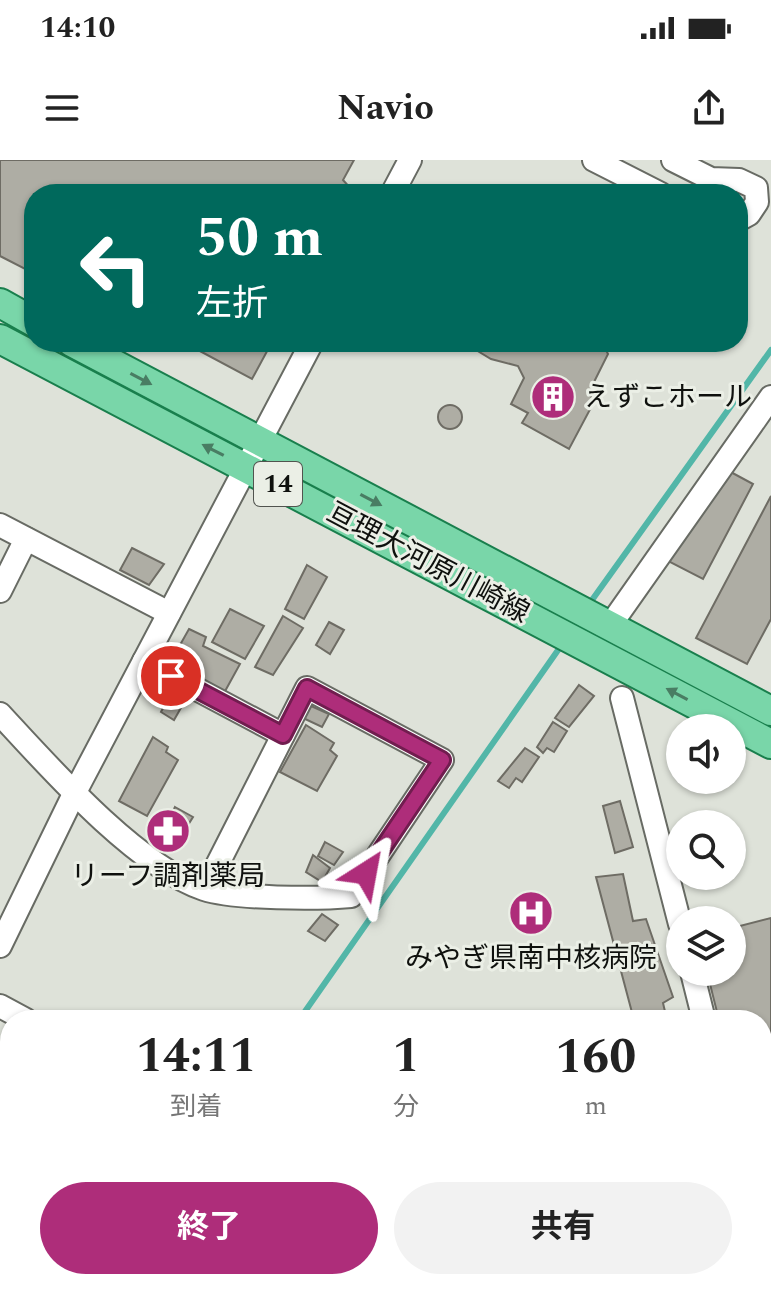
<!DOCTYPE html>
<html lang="ja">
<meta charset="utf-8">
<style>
body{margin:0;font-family:Spectral,"Noto Sans JP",serif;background:#f2f2f2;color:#222;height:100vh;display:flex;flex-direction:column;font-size:30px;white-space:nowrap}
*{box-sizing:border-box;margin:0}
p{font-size:26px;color:#767676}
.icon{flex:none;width:44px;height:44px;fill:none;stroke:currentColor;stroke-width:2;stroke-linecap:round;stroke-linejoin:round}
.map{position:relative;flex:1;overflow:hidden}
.side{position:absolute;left:0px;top:850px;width:772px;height:280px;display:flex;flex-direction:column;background:#fff;border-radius:32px 32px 0 0;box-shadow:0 2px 6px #0004}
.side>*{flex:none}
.top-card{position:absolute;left:24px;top:24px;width:724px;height:168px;border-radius:32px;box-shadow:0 2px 6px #0004;background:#00695c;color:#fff;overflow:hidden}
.controls{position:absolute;left:666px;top:554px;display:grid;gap:16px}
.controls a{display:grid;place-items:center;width:80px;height:80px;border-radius:50%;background:#fff;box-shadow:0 2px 6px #0004;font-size:40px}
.pin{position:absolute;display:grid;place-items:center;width:68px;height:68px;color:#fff;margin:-34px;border:4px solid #fff;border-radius:50%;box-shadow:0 2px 8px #0007}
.me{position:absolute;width:88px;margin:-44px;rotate:34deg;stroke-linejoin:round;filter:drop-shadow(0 0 6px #0008)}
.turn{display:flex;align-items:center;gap:28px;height:168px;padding:0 40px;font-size:36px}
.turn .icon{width:104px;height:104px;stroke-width:2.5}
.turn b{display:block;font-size:56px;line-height:68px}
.eta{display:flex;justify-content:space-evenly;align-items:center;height:136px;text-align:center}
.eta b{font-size:48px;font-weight:700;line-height:56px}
.action{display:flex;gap:16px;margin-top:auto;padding:16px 40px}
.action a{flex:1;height:92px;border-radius:48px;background:#ae2d7a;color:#fff;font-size:32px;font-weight:700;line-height:92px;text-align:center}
.action a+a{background:#f2f2f2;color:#222}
.status{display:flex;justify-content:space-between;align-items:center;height:56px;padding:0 40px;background:#fff;direction:ltr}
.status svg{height:22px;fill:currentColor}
header{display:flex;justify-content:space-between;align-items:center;height:104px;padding:0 40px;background:#fff;font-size:36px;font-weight:700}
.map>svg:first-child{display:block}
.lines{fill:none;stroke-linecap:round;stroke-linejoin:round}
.stream{stroke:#52b6a8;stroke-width:6}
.building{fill:#aeada4;stroke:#6e6c64;stroke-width:2}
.minor-casing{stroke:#686b64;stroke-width:26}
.major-casing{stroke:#197f4d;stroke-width:32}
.minor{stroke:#fff;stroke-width:22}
.major{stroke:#79d6a9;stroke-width:28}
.oneway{fill:#497d63}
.route-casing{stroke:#711d4f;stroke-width:20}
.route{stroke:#ae2d7a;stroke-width:14}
.labels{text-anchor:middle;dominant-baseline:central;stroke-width:6;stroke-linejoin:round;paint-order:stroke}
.shield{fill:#ebefe6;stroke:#51544f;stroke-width:2}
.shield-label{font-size:26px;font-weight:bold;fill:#0f110e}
.poi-label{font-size:28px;fill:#0f110e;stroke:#ebefe6}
.street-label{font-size:28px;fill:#0f110e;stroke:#ebefe6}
</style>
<div class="status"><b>14:10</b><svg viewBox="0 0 49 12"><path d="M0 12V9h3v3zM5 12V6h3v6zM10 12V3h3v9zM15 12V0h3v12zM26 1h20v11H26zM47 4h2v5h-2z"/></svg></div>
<header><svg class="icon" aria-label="menu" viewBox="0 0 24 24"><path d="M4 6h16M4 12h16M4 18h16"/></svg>Navio<svg class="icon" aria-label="share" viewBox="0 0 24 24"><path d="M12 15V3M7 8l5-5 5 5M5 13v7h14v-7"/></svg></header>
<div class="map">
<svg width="771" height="1130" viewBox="0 0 771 1130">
<rect width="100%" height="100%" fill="#dee2d9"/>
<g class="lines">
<g class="stream">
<polyline points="587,447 771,190"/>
<polyline points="299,860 563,483"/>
<polyline points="108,1130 115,1120"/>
</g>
</g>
<g class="building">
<polygon points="0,0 354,0 343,20 353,31 351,34 34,34 34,101 29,111 0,96"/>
<polygon points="183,182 272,182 252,219"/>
<polygon points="463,182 610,182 604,186 608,194 588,234 595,240 569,289 522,263 528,253 511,244 524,218 518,206 491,199"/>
<circle cx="450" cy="257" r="12"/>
<polygon points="727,310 753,324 703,419 666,400"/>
<polygon points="771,336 771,459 747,504 696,478"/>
<polygon points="132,388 164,404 149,425 120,410"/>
<polygon points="307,405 327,417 304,459 285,449"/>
<polygon points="230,449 264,466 245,499 212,482"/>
<polygon points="283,456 303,468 273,515 255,507"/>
<polygon points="329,462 344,470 330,494 316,485"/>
<polygon points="189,469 206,477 203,486 240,504 224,533 171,501"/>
<polygon points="160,525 186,539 174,560 161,552 166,542 155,535"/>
<polygon points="579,525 594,536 569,567 555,558"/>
<polygon points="311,546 329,554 322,567 303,558"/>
<polygon points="553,562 567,571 554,592 547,588 543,593 537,587"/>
<polygon points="306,565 334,583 330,590 337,596 317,631 280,612"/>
<polygon points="153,577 168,587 166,592 178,600 147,656 119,641"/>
<polygon points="525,588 539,597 522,622 516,618 509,628 498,621"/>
<polygon points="620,641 633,687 615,693 603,646"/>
<polygon points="175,647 193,657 178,681 162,673"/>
<polygon points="325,682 343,692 334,705 318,696"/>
<polygon points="313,695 330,708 322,722 306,712"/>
<polygon points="623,714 633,761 646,759 673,837 663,843 667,860 634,860 596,717"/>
<polygon points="322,754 338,765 325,781 308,771"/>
<polygon points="771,758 771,942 762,945 762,860 719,860 707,812 732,812 732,768"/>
<polygon points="316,1120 698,1120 699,1128 304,1130 303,1124"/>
</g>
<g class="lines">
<g class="minor-casing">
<g id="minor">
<polyline points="594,0 661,34"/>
<polyline points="673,0 711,19 739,20 756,28 757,42 749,54 738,60"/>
<polyline points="392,34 410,0"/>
<polyline points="0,365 169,453"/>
<polyline points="0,431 26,379"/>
<polyline points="609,467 771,237"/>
<polyline points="144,501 283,575"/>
<polyline points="622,538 680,764"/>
<path d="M0,554C49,607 136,706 204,729C235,739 318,739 351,736L442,600L307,528L205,729"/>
<polyline points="0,786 74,634 312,182"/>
<polyline points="692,812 704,860"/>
<polyline points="0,846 26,860"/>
<polyline points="762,979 771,976"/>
<polyline points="762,1088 771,1124"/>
<polyline points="260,1120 263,1130"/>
</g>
</g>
<g class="major-casing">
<g id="major">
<polyline points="0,143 34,162"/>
<polyline points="0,179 771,584"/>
<polyline points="72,182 771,551"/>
</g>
</g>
<use href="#minor" class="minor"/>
<use href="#major" class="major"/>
</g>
<defs><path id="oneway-solid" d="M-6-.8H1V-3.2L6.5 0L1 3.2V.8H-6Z" transform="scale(2)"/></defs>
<g class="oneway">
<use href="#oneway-solid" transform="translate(141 219) rotate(28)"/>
<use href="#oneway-solid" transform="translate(213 290) rotate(-153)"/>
<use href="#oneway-solid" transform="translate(371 340) rotate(28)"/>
<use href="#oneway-solid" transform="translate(677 534) rotate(-152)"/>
</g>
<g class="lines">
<g class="route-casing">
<polyline id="route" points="171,516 283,575 307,528 442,600 366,713"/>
</g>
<use href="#route" class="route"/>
</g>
<defs>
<g id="building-disc" transform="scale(2.3)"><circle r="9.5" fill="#ae2d7a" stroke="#ebefe6"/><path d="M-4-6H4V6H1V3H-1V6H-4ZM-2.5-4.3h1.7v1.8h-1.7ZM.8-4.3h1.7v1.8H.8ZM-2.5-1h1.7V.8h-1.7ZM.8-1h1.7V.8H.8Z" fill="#fff"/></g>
<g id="pharmacy-disc" transform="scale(2.3)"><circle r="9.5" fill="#ae2d7a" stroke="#ebefe6"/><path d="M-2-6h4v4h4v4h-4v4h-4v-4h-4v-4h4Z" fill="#fff"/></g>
<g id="hospital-disc" transform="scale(2.3)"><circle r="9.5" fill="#ae2d7a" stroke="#ebefe6"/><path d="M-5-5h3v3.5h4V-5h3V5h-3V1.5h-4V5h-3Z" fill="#fff"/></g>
</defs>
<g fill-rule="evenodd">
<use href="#building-disc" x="553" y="237"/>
<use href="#pharmacy-disc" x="168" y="671"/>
<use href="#hospital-disc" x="531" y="753"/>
</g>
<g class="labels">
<rect class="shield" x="254" y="302" width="48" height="44" rx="6"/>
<g class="shield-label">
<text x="278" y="324">14</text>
</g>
<g class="poi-label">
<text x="584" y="237" text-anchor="start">えずこホール</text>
<text x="168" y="716">リーフ調剤薬局</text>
<text x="531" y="798">みやぎ県南中核病院</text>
</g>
<g class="street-label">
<text transform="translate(428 403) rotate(28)">亘理大河原川崎線</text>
</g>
</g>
</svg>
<div class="controls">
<a><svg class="icon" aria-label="sound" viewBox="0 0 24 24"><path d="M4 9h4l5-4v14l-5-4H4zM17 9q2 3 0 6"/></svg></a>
<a><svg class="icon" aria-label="search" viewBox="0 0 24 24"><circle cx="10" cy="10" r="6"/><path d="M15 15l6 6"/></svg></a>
<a><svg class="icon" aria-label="layers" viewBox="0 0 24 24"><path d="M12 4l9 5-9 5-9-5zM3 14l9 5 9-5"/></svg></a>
</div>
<div class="pin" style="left:171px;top:516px;background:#d93025"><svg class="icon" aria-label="arrive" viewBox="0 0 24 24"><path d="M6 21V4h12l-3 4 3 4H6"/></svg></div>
<svg class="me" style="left:366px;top:713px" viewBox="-20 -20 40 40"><path d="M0-17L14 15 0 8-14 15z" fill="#ae2d7a" stroke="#fff" stroke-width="4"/></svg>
<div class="top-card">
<div class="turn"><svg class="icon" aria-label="left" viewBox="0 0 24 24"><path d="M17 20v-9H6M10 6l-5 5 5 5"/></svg><div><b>50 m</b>左折</div></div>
</div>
<section class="side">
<div class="eta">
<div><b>14:11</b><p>到着</p></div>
<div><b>1</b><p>分</p></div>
<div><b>160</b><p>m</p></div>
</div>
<div class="action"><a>終了</a><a>共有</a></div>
</section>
</div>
